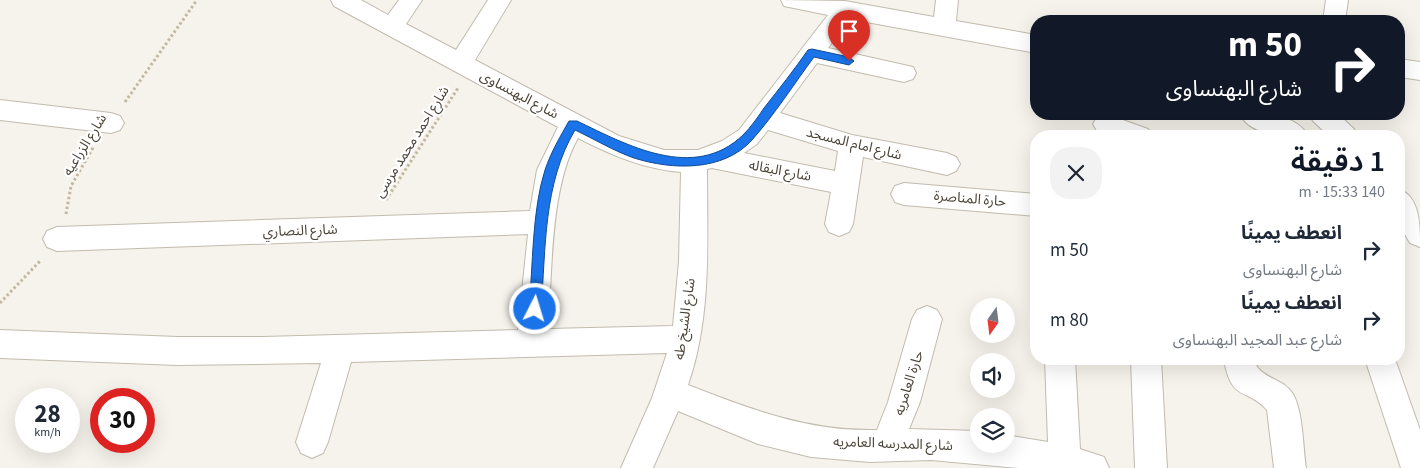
<!DOCTYPE html>
<html lang="ar">
<meta charset="utf-8">
<style>
body{margin:0;font-family:"Source Sans 3","Noto Sans Arabic",sans-serif;background:#f2f2f3;color:#1f2937;direction:rtl;height:100vh;display:flex;flex-direction:column;font-size:19px;white-space:nowrap}
*{box-sizing:border-box;margin:0}
p{font-size:16px;color:#747a83}
.icon{flex:none;width:28px;height:28px;fill:none;stroke:currentColor;stroke-width:2;stroke-linecap:round;stroke-linejoin:round}
.map{position:relative;flex:1;overflow:hidden;direction:ltr}
.sheet{position:absolute;left:1030px;top:130px;width:375px;height:235px;display:flex;flex-direction:column;background:#fff;border-radius:20px;box-shadow:0 5px 20px #0002;direction:rtl}
.sheet>*{flex:none}
.hud{position:absolute;left:1030px;top:15px;width:375px;height:105px;border-radius:20px;box-shadow:0 5px 20px #0002;direction:rtl;background:#111827;color:#fff;overflow:hidden}
.needle{width:32px;rotate:194deg}
.fabs{position:absolute;left:970px;top:298px;display:grid;gap:10px}
.fabs a{display:grid;place-items:center;width:45px;height:45px;border-radius:50%;background:#fff;box-shadow:0 5px 20px #0002;font-size:25px}
.speed{position:absolute;left:15px;top:388px;display:flex;gap:10px;font-size:25px;font-weight:700;text-align:center}
.speed>*{display:grid;place-content:center;width:65px;height:65px;border-radius:50%;background:#fff;box-shadow:0 5px 20px #0002;line-height:1}
.speed small{font-size:12px;font-weight:400}
.speed .limit{border:8px solid #d22;background:#fff;color:#111}
.pin{position:absolute;display:grid;place-items:center;width:42px;height:42px;color:#fff;margin:-51px -21px;border-radius:50% 50% 50% 0;rotate:-45deg;box-shadow:0 0 5px #0007}
.pin .icon{rotate:45deg}
.me{position:absolute;width:55px;margin:-28px;rotate:5deg;stroke-linejoin:round;filter:drop-shadow(0 0 4px #0008)}
.turn{display:flex;align-items:center;gap:18px;height:105px;padding:0 20px;font-size:22px}
.turn .icon{width:65px;height:65px;stroke-width:2.5}
.turn b{display:block;font-size:35px;line-height:42px}
.round{display:grid;place-items:center;flex:none;width:52px;height:52px;border-radius:20px;background:#f2f2f3}
.headline{display:flex;align-items:center;justify-content:space-between;height:85px;padding:0 20px}
h1{font-size:30px;font-weight:600;line-height:38px;color:#111827}
ul{padding:0;list-style:none}
li{display:flex;align-items:center;gap:15px;height:70px;padding:0 20px}
li div{flex:1}
li b{display:block;font-size:19px}
li em{font-style:normal}
.map>svg:first-child{display:block}
.lines{fill:none;stroke-linecap:round;stroke-linejoin:round}
.minor-casing{stroke:#c2bbae;stroke-width:2}
.path{stroke:#c4b79f;stroke-width:3;stroke-dasharray:2.5 2.5;stroke-linecap:butt}
.minor{fill:#fff;fill-rule:evenodd}
.route{fill:#1a73e8;stroke:#114b97}
.labels{text-anchor:middle;dominant-baseline:central;stroke-width:4.5;stroke-linejoin:round;paint-order:stroke}
.street-label{font-size:14px;fill:#4b4439;stroke:#fff}
</style>
<div class="map">
<svg width="1420" height="468" viewBox="0 0 1420 468">
<rect width="100%" height="100%" fill="#f6f3ec"/>
<g class="lines">
<g class="minor-casing">
<g id="minor">
<path d="M331,0H361L388,15L399,0H422L406,24L456,50L488,0H511L475,60L619,136L664,150H698L722,141L739,130L828,15L784,6L781,0L845,1L934,17L936,0H958L956,21L1036,35V53L850,19L828,48L913,67L916,73L913,79L904,82L817,63L780,113L852,135L947,153L956,157L960,164L956,171L947,175L863,157L853,224L849,232L839,236L829,232L825,224L831,192L712,168L707,169C707,242 712,315 688,385C749,409 810,432 877,430L888,402L912,319L917,310L927,306L937,310L942,319L920,402L909,429L979,431V444H1006V435L1048,442L1045,359H1075L1080,449L1104,457L1109,468H1019L931,460L870,462L811,457L758,444L678,411L653,468H621L652,398L667,353L351,362L328,442L323,453L312,458L301,453L296,442L321,363L177,365L0,358V330L177,337H263L518,330L528,234L57,251L47,247L43,239L47,231L57,227L530,211L537,170L558,127L334,6ZM768,130L838,151L835,171L744,153L757,144ZM578,138C611,155 644,169 681,172L679,261L673,326L548,329C552,272 550,187 578,138Z"/>
<polygon points="1326,0 1348,0 1345,21 1323,21"/>
<polygon points="1399,59 1420,62 1420,80 1399,77"/>
<polygon points="0,100 111,113 120,116 124,123 120,130 111,133 0,120"/>
<polygon points="1106,114 1148,129 1152,136 1111,136 1097,131 1093,124 1097,117"/>
<path d="M1240,114C1262,114 1296,113 1308,136C1287,137 1250,136 1240,114Z"/>
<polygon points="1310,114 1338,114 1354,129 1358,136 1329,136 1313,121"/>
<polygon points="904,183 1036,194 1036,216 904,205 895,202 891,194 895,186"/>
<path d="M1399,189C1420,197 1420,225 1420,247L1410,243L1399,224Z"/>
<polygon points="1131,359 1161,359 1167,468 1135,468"/>
<path d="M1224,359H1254C1258,379 1283,377 1293,394C1303,411 1303,448 1306,468H1274L1267,410C1247,387 1231,403 1224,359Z"/>
<polygon points="1365,359 1395,359 1420,430 1420,468 1401,468"/>
</g>
</g>
<g class="path">
<polyline points="125,102 197,0"/>
<polyline points="386,200 458,88"/>
<polyline points="66,214 71,186 94,146"/>
<polyline points="0,303 41,260"/>
</g>
<use href="#minor" class="minor"/>
</g>
<path class="route" d="M812,49L849,57L854,61L849,65L814,57C794,84 775,114 752,140C723,172 672,170 634,158C614,151 594,139 575,130C543,184 546,248 541,309L535,314L531,313L529,309C533,266 532,210 545,170C551,152 560,137 569,121H577C627,145 694,182 743,135C751,127 758,117 764,108C779,89 794,70 808,50Z"/>
<g class="labels">
<g class="street-label">
<text transform="translate(519 95) rotate(28)">شارع البهنساوى</text>
<text transform="translate(412 142) rotate(-58)">شارع احمد محمد مرسى</text>
<text transform="translate(854 144) rotate(14)">شارع امام المسجد</text>
<text transform="translate(85 145) rotate(-58)">شارع الزراعيه</text>
<text transform="translate(780 171) rotate(11)">شارع البقاله</text>
<text transform="translate(970 199) rotate(5)">حارة المناصرة</text>
<text transform="translate(300 231) rotate(-2)">شارع النصاري</text>
<text transform="translate(685 319) rotate(-82)">شارع الشيخ طه</text>
<text transform="translate(909 383) rotate(-72)">حارة العامريه</text>
<text transform="translate(893 444) rotate(2)">شارع المدرسه العامريه</text>
</g>
</g>
</svg>
<div class="fabs">
<a><svg class="needle" viewBox="-14 -14 28 28"><path d="M0-13l5 13h-10z" fill="#e53935"/><path d="M0 13l5-13h-10z" fill="#747a83"/></svg></a>
<a><svg class="icon" aria-label="sound" viewBox="0 0 24 24"><path d="M4 9h4l5-4v14l-5-4H4zM17 9q2 3 0 6"/></svg></a>
<a><svg class="icon" aria-label="layers" viewBox="0 0 24 24"><path d="M12 4l9 5-9 5-9-5zM3 14l9 5 9-5"/></svg></a>
</div>
<div class="speed"><div>28<small>km/h</small></div><div class="limit">30</div></div>
<div class="pin" style="left:849px;top:61px;background:#d93025"><svg class="icon" aria-label="arrive" viewBox="0 0 24 24"><path d="M6 21V4h12l-3 4 3 4H6"/></svg></div>
<svg class="me" style="left:535px;top:309px" viewBox="-20 -20 40 40"><circle r="17" fill="#1a73e8" stroke="#fff" stroke-width="3"/><path d="M0-11L8 9 0 5-8 9z" fill="#fff"/></svg>
<div class="hud">
<div class="turn"><svg class="icon" aria-label="right" viewBox="0 0 24 24"><path d="M7 20v-9h11M14 6l5 5-5 5"/></svg><div><b>50 m</b>شارع البهنساوى</div></div>
</div>
<section class="sheet">
<div class="headline"><div><h1>1 دقيقة</h1><p>140 m · 15:33</p></div><a class="round"><svg class="icon" aria-label="close" viewBox="0 0 24 24"><path d="M6 6l12 12M18 6L6 18"/></svg></a></div>
<ul>
<li><svg class="icon" aria-label="right" viewBox="0 0 24 24"><path d="M7 20v-9h11M14 6l5 5-5 5"/></svg><div><b>انعطف يمينًا</b><p>شارع البهنساوى</p></div><em>50 m</em></li>
<li><svg class="icon" aria-label="right" viewBox="0 0 24 24"><path d="M7 20v-9h11M14 6l5 5-5 5"/></svg><div><b>انعطف يمينًا</b><p>شارع عبد المجيد البهنساوى</p></div><em>80 m</em></li>
</ul>
</section>
</div>
